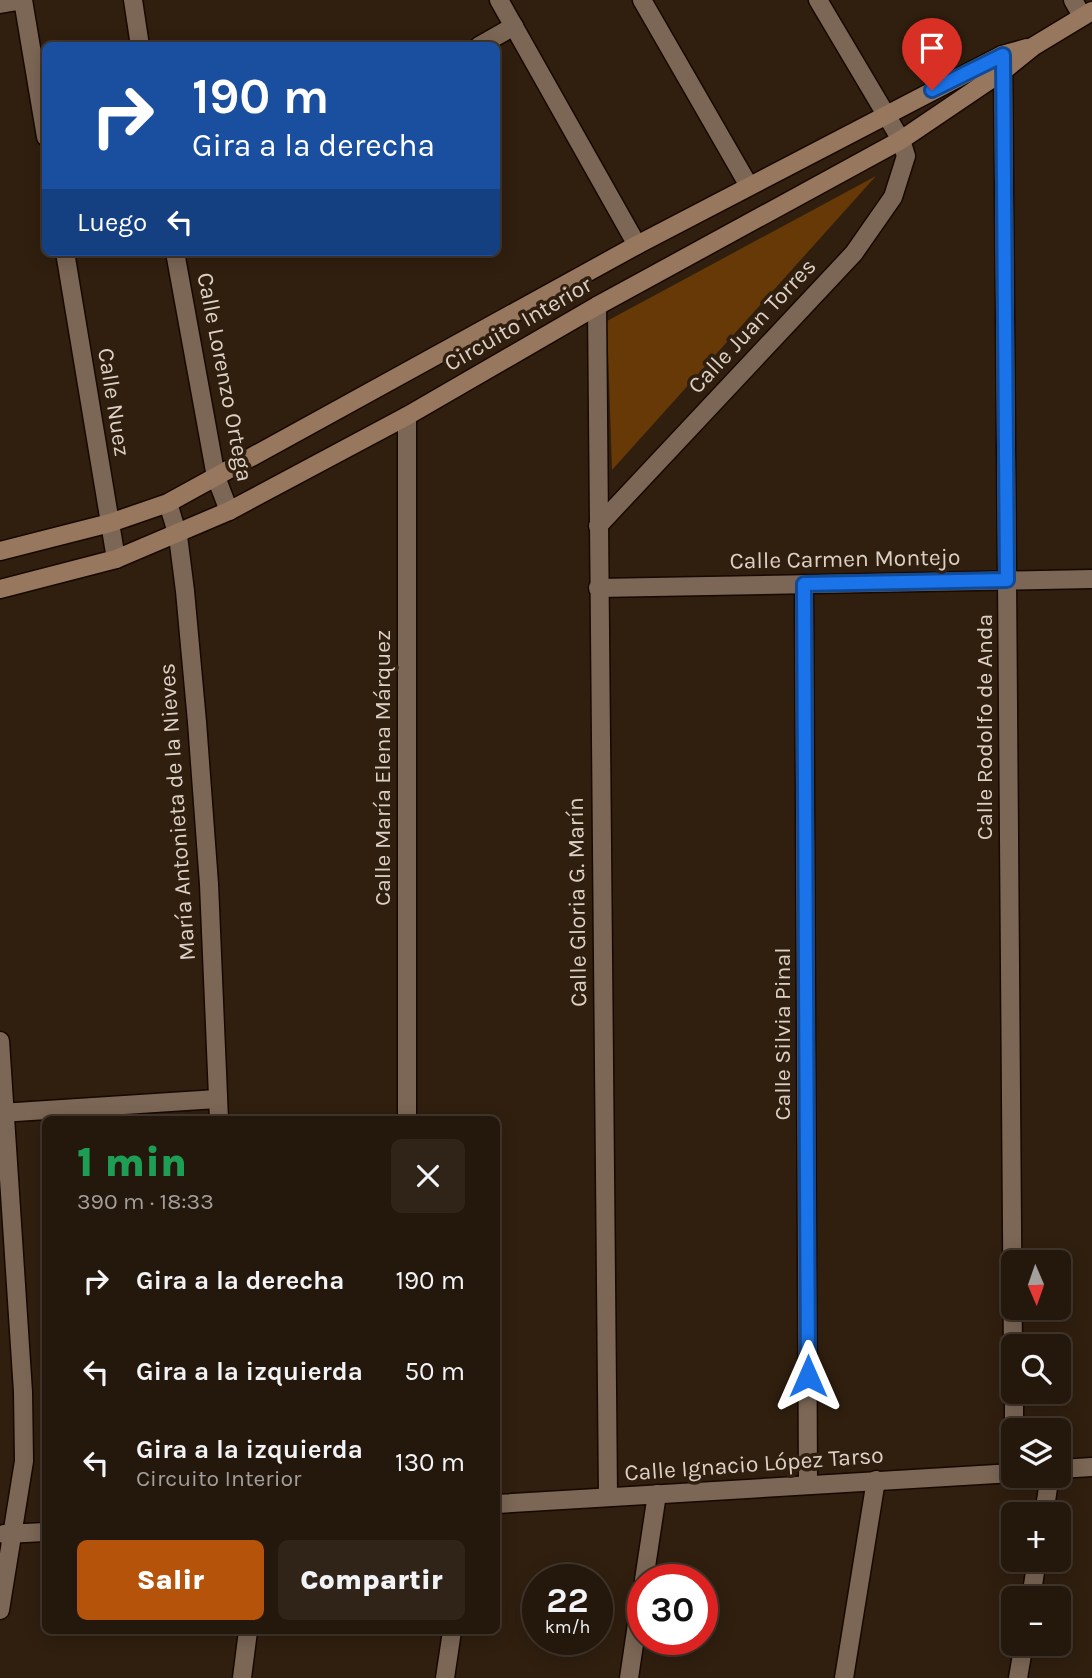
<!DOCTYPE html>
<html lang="es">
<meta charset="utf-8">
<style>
body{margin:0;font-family:Karla,sans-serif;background:#302419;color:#f1f3f6;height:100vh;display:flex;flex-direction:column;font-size:26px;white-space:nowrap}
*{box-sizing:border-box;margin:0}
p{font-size:23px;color:#a39f9d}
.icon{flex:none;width:38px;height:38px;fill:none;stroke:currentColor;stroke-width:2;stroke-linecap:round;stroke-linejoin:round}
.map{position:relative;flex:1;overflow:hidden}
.sheet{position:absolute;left:42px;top:1116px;width:458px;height:518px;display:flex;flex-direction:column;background:#24170b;border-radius:10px;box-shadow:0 4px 18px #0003,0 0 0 2px #41362c}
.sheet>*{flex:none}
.banner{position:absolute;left:42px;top:42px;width:458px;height:214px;border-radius:10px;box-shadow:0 4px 18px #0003,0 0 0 2px #41362c;background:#1a4fa0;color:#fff;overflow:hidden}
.needle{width:46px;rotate:178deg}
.controls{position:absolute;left:1001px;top:1250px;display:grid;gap:14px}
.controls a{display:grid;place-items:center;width:70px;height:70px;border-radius:10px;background:#24170b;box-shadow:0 4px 18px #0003,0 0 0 2px #41362c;font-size:35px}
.speed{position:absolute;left:522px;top:1564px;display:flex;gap:14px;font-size:35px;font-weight:700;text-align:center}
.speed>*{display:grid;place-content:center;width:91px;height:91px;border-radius:50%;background:#24170b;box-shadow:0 4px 18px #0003,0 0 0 2px #41362c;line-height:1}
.speed small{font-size:18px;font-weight:400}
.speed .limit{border:10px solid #d22;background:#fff;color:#111}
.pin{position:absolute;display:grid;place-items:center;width:60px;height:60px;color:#fff;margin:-72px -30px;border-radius:50% 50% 50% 0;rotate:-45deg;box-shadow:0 0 7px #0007}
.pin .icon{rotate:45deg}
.me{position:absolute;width:77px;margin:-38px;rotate:0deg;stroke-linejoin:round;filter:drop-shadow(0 0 5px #0008)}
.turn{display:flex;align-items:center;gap:24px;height:147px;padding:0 35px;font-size:32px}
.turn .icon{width:91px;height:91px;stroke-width:2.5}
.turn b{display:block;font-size:49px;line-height:60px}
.then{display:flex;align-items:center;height:66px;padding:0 35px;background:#0003;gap:14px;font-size:26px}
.round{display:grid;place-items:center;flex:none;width:74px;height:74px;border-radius:10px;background:#302419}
.head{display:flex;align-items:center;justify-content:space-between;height:119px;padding:0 35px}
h1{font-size:42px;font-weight:800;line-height:52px;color:#1e9e55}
.primary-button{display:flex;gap:14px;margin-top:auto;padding:14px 35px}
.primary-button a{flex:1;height:80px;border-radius:10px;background:#b45309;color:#fff;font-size:28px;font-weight:800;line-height:80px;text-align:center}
.primary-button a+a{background:#302419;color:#f1f3f6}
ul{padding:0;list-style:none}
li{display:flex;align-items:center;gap:21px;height:91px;padding:0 35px}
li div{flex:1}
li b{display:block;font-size:26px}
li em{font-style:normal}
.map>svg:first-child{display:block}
.green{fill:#663906}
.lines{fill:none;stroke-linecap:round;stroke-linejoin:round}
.street-casing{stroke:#170800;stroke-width:21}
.secondary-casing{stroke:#170800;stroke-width:21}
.street{stroke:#7c6756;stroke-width:18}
.secondary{stroke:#97775d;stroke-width:18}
.route-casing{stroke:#114b97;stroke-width:18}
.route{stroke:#1a73e8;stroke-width:12}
.labels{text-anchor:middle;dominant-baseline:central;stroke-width:7;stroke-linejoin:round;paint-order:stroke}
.street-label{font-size:23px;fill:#ddd1c7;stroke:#301f0f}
</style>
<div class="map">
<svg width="1092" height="1678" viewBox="0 0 1092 1678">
<rect width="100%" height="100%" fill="#301f0f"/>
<polygon class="green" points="876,176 612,470 607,321"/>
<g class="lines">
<g class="street-casing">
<g id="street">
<polyline points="133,0 140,46"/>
<polyline points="499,0 637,245"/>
<polyline points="642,0 749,186"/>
<polyline points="1073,0 1082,16"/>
<polyline points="0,4 23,0 46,137"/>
<polyline points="479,46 514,26"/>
<polyline points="1003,58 1013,1357"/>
<polyline points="65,252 116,559"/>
<polyline points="175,252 216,477 229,511"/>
<polyline points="597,306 608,1497"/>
<polyline points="407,416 407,1120"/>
<polyline points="168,503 178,536 185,591 197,722 209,884 219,1120"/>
<polyline points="598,526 854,253 893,197 906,156 901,140 818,0"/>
<polyline points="804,584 808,1485"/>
<polyline points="598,588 1092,579"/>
<polyline points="0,1041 23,1392 24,1461 0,1610"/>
<polyline points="0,1113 217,1099"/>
<polyline points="1014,1391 1014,1430"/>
<polyline points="1059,1469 1092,1467"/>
<polyline points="497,1504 1013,1473"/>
<polyline points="1044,1514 1050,1475"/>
<polyline points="4,1534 46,1532"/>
<polyline points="644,1580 657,1494"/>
<polyline points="1031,1598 1037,1559"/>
<polyline points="242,1678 248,1631"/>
<polyline points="445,1678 452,1631"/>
<polyline points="629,1678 642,1590"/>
<polyline points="844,1678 876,1480"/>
<polyline points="1018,1678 1024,1643"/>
</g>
</g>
<g class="secondary-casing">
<g id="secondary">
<polyline points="0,551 110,523 168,503 637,245 1002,55 1027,48"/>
<polyline points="0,589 116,559 229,511 407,416 597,306 901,140 1003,71 1034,46 1092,11"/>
</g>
</g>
<use href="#street" class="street"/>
<use href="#secondary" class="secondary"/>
</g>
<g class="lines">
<g class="route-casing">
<polyline id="route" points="808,1376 804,584 1007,580 1003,55 932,90"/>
</g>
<use href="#route" class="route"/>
</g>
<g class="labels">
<g class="street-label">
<text transform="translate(518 324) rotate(-30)">Circuito Interior</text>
<text transform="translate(752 326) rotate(-47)">Calle Juan Torres</text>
<text transform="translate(225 377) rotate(79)">Calle Lorenzo Ortega</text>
<text transform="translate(114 402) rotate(81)">Calle Nuez</text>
<text transform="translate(845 559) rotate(-1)">Calle Carmen Montejo</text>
<text transform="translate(984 727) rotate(-90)">Calle Rodolfo de Anda</text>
<text transform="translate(382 768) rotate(-90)">Calle María Elena Márquez</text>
<text transform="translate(177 812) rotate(-94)">María Antonieta de la Nieves</text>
<text transform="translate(577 902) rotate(-91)">Calle Gloria G. Marín</text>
<text transform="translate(782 1034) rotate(-90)">Calle Silvia Pinal</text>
<text transform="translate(754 1464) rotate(-4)">Calle Ignacio López Tarso</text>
</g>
</g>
</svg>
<div class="controls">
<a><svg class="needle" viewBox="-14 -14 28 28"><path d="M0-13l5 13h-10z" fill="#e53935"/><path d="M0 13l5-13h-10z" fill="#a39f9d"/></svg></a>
<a><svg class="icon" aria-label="search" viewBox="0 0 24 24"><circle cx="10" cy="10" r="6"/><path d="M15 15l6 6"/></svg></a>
<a><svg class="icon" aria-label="layers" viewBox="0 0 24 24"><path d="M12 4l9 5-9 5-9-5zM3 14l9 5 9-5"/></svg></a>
<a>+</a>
<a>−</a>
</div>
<div class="speed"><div>22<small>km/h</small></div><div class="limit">30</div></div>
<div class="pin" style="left:932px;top:90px;background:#d93025"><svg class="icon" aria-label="arrive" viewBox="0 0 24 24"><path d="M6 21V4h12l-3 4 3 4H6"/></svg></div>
<svg class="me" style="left:808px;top:1376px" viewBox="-20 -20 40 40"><path d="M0-17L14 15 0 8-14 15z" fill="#1a73e8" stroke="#fff" stroke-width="4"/></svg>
<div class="banner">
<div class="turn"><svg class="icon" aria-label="right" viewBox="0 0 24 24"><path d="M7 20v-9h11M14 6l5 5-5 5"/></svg><div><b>190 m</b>Gira a la derecha</div></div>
<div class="then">Luego<svg class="icon" aria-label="left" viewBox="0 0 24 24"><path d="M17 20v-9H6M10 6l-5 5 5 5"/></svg></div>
</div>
<section class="sheet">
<div class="head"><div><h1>1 min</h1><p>390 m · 18:33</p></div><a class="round"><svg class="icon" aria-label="close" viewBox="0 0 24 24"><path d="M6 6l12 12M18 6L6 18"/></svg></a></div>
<ul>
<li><svg class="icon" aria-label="right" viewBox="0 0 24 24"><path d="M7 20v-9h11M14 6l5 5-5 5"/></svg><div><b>Gira a la derecha</b></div><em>190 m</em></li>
<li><svg class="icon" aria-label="left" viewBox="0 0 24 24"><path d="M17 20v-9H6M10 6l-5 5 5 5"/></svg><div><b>Gira a la izquierda</b></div><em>50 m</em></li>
<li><svg class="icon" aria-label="left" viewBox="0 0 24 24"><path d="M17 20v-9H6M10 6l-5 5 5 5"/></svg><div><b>Gira a la izquierda</b><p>Circuito Interior</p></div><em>130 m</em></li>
</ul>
<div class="primary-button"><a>Salir</a><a>Compartir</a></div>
</section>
</div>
